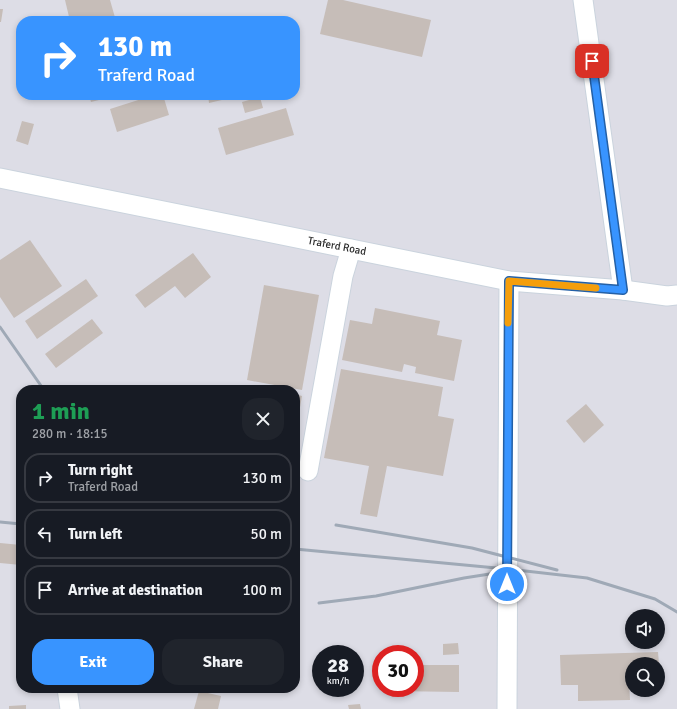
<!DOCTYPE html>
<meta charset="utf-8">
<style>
body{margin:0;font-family:Signika,sans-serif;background:#20242c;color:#f1f3f6;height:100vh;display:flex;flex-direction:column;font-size:15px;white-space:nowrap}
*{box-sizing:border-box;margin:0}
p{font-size:13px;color:#9ea1a6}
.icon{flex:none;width:22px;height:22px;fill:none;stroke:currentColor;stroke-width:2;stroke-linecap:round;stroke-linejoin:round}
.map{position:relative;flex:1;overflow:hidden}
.sheet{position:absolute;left:16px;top:385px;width:284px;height:308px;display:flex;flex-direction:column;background:#171b24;border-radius:16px;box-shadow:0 2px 6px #0003}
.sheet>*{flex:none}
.hud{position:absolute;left:16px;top:16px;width:284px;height:84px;border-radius:16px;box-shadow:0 2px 6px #0003;background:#3894ff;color:#fff;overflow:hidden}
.fabs{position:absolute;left:625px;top:609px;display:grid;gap:8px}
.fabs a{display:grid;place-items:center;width:40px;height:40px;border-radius:50%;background:#171b24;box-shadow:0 2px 6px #0003;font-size:20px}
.speed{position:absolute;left:312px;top:645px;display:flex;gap:8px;font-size:20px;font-weight:700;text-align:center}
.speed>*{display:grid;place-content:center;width:52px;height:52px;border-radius:50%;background:#171b24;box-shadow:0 2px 6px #0003;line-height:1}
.speed small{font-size:10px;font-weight:400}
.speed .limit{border:6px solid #d22;background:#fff;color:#111}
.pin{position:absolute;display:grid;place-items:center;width:34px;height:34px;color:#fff;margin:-17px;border-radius:8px;box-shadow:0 2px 6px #0006}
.me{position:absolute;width:44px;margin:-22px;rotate:0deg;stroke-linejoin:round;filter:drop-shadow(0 0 3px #0008)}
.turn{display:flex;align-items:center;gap:14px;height:84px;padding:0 16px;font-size:18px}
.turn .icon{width:52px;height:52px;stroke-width:2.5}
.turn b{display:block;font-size:28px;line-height:34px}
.round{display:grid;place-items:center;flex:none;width:42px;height:42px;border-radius:16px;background:#20242c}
.overview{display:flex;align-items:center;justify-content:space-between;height:68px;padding:0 16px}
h1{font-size:24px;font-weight:700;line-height:30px;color:#1e9e55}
.primary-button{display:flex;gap:8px;margin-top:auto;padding:8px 16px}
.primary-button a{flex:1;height:46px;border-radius:16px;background:#3894ff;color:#fff;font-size:16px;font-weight:700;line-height:46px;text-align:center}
.primary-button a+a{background:#20242c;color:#f1f3f6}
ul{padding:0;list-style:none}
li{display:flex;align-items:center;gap:12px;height:50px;margin:0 8px 6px;padding:0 8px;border:2px solid #363941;border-radius:16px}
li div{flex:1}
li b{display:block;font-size:15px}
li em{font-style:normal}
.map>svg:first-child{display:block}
.industrial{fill:#dddde6;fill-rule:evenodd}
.building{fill:#c6bdb8}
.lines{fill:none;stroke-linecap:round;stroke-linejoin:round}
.minor-casing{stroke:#cad3dd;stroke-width:21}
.minor{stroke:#fff;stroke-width:19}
.rail{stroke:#9fa9b6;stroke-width:3}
.route-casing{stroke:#2460a6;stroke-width:10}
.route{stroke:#3894ff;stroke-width:7}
.slow{stroke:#f59e0b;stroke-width:7}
.labels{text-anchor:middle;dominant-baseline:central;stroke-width:3.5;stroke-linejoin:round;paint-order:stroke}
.street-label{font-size:11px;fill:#2b2b2b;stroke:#fff}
</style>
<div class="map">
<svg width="677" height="709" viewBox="0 0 677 709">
<rect width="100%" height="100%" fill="#ede1dc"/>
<path class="industrial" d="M0,0H677V709H0ZM21,21H295V95H21ZM21,390H295V688H21ZM632,616H658V642H632ZM321,654H355V688H321ZM381,654H415V688H381ZM632,664H658V690H632Z"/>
<g class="building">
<polygon points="65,0 110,0 116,21 70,21"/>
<polygon points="328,0 343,0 431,20 422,57 320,34"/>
<polygon points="0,9 3,9 1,22 0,22"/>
<polygon points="89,95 115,95 115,96 91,102"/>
<polygon points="154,95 163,95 169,115 117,132 110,109"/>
<polygon points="208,95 239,95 239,96 209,103"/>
<polygon points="260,97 263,108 245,113 242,102"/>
<polygon points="286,108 294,135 226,155 218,128"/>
<polygon points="22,121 34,124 28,145 16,141"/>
<polygon points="30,240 62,286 14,318 0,297 0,260"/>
<polygon points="193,253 211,277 185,298 175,286 145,308 135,295"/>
<polygon points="86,279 98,296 37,339 25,321"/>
<polygon points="264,285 319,295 302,390 247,380"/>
<polygon points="375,308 440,321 437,335 462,340 454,381 415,373 416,367 404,364 402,372 342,360 350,320 372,324"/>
<polygon points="92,319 103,333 56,368 45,354"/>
<polygon points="341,369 443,387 438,416 454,419 443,476 387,466 377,517 360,514 369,466 324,458"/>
<polygon points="246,385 269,389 269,390 245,390"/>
<polygon points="295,394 302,396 296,430 295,430"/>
<polygon points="586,404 604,425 584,443 566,421"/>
<polygon points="0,543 21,545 21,565 0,563"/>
<polygon points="458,643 459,654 443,655 443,644"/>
<polygon points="658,652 659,664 632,664 632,681 629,681 630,700 578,701 578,685 561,685 560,655"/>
<polygon points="415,665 459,665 459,692 393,691 393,688 415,688"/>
<polygon points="199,691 221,696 218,709 194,709"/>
<polygon points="360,704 361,709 349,709 348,705"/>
<polygon points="26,705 26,709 9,709 9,706"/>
</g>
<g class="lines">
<g class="minor-casing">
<g id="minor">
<polyline points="583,0 623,290"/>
<polyline points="0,178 509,281 623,290 667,296 677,295"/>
<polyline points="308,471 343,276 351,249"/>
<polyline points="67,688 70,709"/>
<polyline points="507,709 509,281"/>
</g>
</g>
<use href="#minor" class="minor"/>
<g class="rail">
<polyline points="0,327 44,390"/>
<polyline points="0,522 21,524"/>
<polyline points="336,525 472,548 557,570"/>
<polyline points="295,549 507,569 587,578 655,599 677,612"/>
<polyline points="319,603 376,596 464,578 496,573 506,573"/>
</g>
</g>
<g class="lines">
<g class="route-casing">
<polyline id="route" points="507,584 509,281 623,290 592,61"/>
</g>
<use href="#route" class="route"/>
<polyline class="slow" points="508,323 509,281 596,288"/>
</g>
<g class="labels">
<g class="street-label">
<text transform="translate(337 246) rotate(11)">Traferd Road</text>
</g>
</g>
</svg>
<div class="fabs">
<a><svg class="icon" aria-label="sound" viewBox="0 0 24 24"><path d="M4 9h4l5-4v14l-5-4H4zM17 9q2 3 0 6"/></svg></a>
<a><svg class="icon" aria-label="search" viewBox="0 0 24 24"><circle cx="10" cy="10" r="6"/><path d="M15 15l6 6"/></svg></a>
</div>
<div class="speed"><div>28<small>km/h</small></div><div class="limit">30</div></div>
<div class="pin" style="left:592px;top:61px;background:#d93025"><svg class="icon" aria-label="arrive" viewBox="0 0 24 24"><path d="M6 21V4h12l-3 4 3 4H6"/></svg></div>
<svg class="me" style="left:507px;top:584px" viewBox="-20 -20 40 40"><circle r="17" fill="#3894ff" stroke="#fff" stroke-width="3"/><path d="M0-11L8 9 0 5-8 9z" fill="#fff"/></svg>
<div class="hud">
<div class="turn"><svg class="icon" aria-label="right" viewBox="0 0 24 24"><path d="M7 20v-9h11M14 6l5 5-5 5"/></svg><div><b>130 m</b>Traferd Road</div></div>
</div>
<section class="sheet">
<div class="overview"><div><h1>1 min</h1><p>280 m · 18:15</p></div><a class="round"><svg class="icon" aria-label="close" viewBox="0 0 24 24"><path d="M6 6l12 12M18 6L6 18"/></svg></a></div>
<ul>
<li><svg class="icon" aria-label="right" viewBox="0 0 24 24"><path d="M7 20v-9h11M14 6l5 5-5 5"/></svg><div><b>Turn right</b><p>Traferd Road</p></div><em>130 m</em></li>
<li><svg class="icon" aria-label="left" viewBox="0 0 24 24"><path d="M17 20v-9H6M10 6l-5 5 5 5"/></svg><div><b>Turn left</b></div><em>50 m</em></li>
<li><svg class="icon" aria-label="arrive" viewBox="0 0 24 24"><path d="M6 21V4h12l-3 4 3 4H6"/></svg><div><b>Arrive at destination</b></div><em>100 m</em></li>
</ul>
<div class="primary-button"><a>Exit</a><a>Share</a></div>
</section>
</div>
